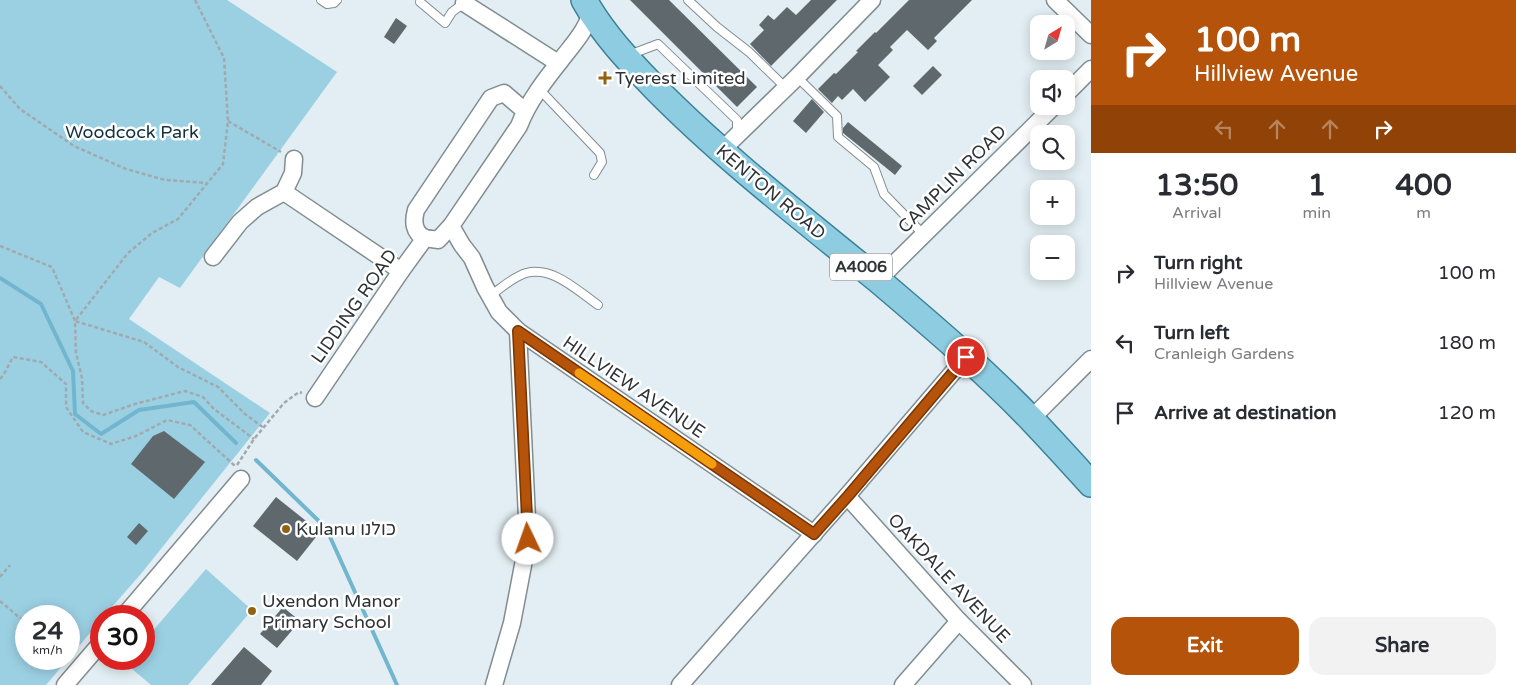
<!DOCTYPE html>
<meta charset="utf-8">
<style>
body{margin:0;font-family:"Varela Round",Heebo,sans-serif;background:#f2f2f3;color:#2b2b33;height:100vh;display:flex;flex-direction:column;font-size:19px;white-space:nowrap}
*{box-sizing:border-box;margin:0}
p{font-size:16px;color:#7c7c81}
.icon{flex:none;width:28px;height:28px;fill:none;stroke:currentColor;stroke-width:2;stroke-linecap:round;stroke-linejoin:round}
.map{position:relative;flex:1;overflow:hidden}
.panel{display:flex;flex-direction:column;background:#fff;width:425px}
.panel>*{flex:none}
.hud{background:#b45309;color:#fff;overflow:hidden}
.needle{width:32px;rotate:37deg}
.buttons{position:absolute;left:1030px;top:15px;display:grid;gap:10px}
.buttons a{display:grid;place-items:center;width:45px;height:45px;border-radius:10px;background:#fff;box-shadow:0 2px 12px #0003;font-size:25px}
.speed{position:absolute;left:15px;top:605px;display:flex;gap:10px;font-size:25px;font-weight:700;text-align:center}
.speed>*{display:grid;place-content:center;width:65px;height:65px;border-radius:50%;background:#fff;box-shadow:0 2px 12px #0003;line-height:1}
.speed small{font-size:12px;font-weight:400}
.speed .limit{border:8px solid #d22;background:#fff;color:#111}
.pin{position:absolute;display:grid;place-items:center;width:42px;height:42px;color:#fff;margin:-21px;border:2px solid #fff;border-radius:50%;box-shadow:0 1px 5px #0007}
.me{position:absolute;width:55px;margin:-28px;rotate:357deg;stroke-linejoin:round;filter:drop-shadow(0 0 4px #0008)}
.turn{display:flex;align-items:center;gap:18px;height:105px;padding:0 20px;font-size:22px}
.turn .icon{width:65px;height:65px;stroke-width:2.5}
.turn b{display:block;font-size:35px;line-height:42px}
.lanes{display:flex;align-items:center;height:48px;padding:0 20px;background:#0003;justify-content:center;gap:25px;direction:ltr}
.lanes .off{opacity:.35}
.eta{display:flex;justify-content:space-evenly;align-items:center;height:85px;text-align:center}
.eta b{font-size:30px;font-weight:700;line-height:35px}
.button{display:flex;gap:10px;margin-top:auto;padding:10px 20px}
.button a{flex:1;height:58px;border-radius:15px;background:#b45309;color:#fff;font-size:20px;font-weight:700;line-height:58px;text-align:center}
.button a+a{background:#f2f2f3;color:#2b2b33}
ul{padding:0;list-style:none}
li{display:flex;align-items:center;gap:15px;height:70px;padding:0 20px}
li div{flex:1}
li b{display:block;font-size:19px}
li em{font-style:normal}
main{display:flex;flex:1;min-height:0}
.map>svg:first-child{display:block}
.green{fill:#9bd0e3}
.lines{fill:none;stroke-linecap:round;stroke-linejoin:round}
.stream{stroke:#71b6ce;stroke-width:4}
.building{fill:#5f696d}
.service-casing{stroke:#818d91;stroke-width:10}
.minor-casing{stroke:#818d91;stroke-width:19}
.primary-casing{stroke:#3b8298;stroke-width:28}
.path{stroke:#a0aaae;stroke-width:2.5;stroke-dasharray:4 2.5;stroke-linecap:butt}
.service{stroke:#fff;stroke-width:8}
.minor{stroke:#fff;stroke-width:16}
.primary{stroke:#8ecde1;stroke-width:25}
.route-casing{stroke:#753606;stroke-width:12}
.route{stroke:#b45309;stroke-width:9}
.slow{stroke:#f59e0b;stroke-width:9}
.poi-dot{fill:#936112;stroke:#fff;stroke-width:2}
.labels{text-anchor:middle;dominant-baseline:central;stroke-width:5;stroke-linejoin:round;paint-order:stroke}
.shield{fill:#fff;stroke:#6d7072;stroke-width:1}
.shield-label{font-size:16px;font-weight:bold;fill:#2e3335}
.poi-label{font-size:18px;fill:#2e3335;stroke:#fff;text-anchor:start}
.park-label{font-size:18px;fill:#11323d;stroke:#fff}
.street-label{font-size:18px;fill:#2e3335;stroke:#fff}
</style>
<main>
<div class="map">
<svg width="1091" height="685" viewBox="0 0 1091 685">
<rect width="100%" height="100%" fill="#e2eef3"/>
<g class="green">
<polygon points="0,0 227,0 337,72 180,288 159,277 129,319 270,413 140,575 104,616 101,616 101,620 69,658 69,616 26,616 26,659 68,659 46,685 0,685"/>
<polygon points="206,569 252,610 188,685 151,685 125,663 129,659 144,659 144,641"/>
</g>
<g class="lines">
<g class="stream">
<polyline points="0,278 41,304 73,371 75,414 101,434 139,410 194,402 236,443"/>
<polyline points="256,460 326,528 397,685"/>
</g>
</g>
<g class="building">
<polygon points="630,0 669,0 757,87 737,107"/>
<polygon points="811,0 837,0 771,66 750,44 764,30 759,25 768,15 774,20 787,7 796,15"/>
<polygon points="909,0 972,0 934,38 937,41 928,50 907,30 890,47 893,50 878,65 890,77 865,102 853,89 842,100 838,96 832,103 818,89 834,73 836,74 858,52 856,51 875,32 876,33"/>
<polygon points="396,18 407,26 394,44 384,37"/>
<polygon points="933,66 942,75 922,95 913,86"/>
<polygon points="812,99 824,112 806,133 793,121"/>
<polygon points="848,122 902,166 895,175 843,133 843,128"/>
<polygon points="164,431 205,462 174,499 131,464 153,436"/>
<polygon points="276,497 320,532 297,561 253,526"/>
<polygon points="139,523 148,531 136,545 127,537"/>
<polygon points="283,607 300,621 277,648 260,634"/>
<polygon points="244,647 272,671 261,685 211,685"/>
</g>
<g class="lines">
<g class="service-casing">
<g id="service">
<polyline points="321,0 327,4 334,3 337,0"/>
<polyline points="688,0 717,27 749,52 786,88"/>
<polyline points="420,2 445,23 452,12 464,3"/>
<polyline points="629,55 658,44 737,120 737,134"/>
<polyline points="797,77 837,116 838,137 874,167 884,194 924,235"/>
<polyline points="540,90 600,153 602,162 594,175"/>
<path d="M490,296C501,288 513,277 526,273C553,266 578,291 598,305"/>
</g>
</g>
<g class="minor-casing">
<g id="minor">
<polyline points="1055,0 1091,35"/>
<polyline points="464,3 558,63"/>
<polyline points="1066,94 1091,69"/>
<path d="M525,111L504,93L491,98L416,210C413,221 413,233 425,238C429,239 434,239 438,240L451,226L519,126C528,102 545,80 561,60C573,44 589,28 592,7"/>
<polyline points="721,151 797,77 872,0"/>
<polyline points="284,192 401,271"/>
<polyline points="451,226 462,245 472,258 485,287 499,312 518,331 814,534"/>
<polyline points="213,257 240,222 257,207 284,192 293,173 294,159"/>
<polyline points="878,281 893,265 1054,106"/>
<polyline points="315,398 401,271 425,238"/>
<polyline points="1031,419 1091,359"/>
<polyline points="847,496 959,621 1023,685"/>
<polyline points="124,616 241,479"/>
<polyline points="65,685 101,643"/>
<polyline points="494,685 512,623 528,539 518,331"/>
<polyline points="680,685 847,496 966,357"/>
<polyline points="903,685 959,621"/>
</g>
</g>
<g class="primary-casing">
<path id="primary" d="M584,0C603,34 628,60 655,88C724,158 802,218 878,280C931,325 984,370 1032,420C1052,441 1071,462 1091,484"/>
</g>
<g class="path">
<polyline points="195,0 224,58 228,121 223,164 178,219 152,233 128,253 75,321 144,342 178,367 218,387 245,414 264,428"/>
<polyline points="0,86 20,109 74,146 126,169 165,180 207,183"/>
<polyline points="228,121 281,152"/>
<polyline points="0,246 52,267 75,321 76,353 82,378 83,403 91,411 103,415 135,404 185,391 203,397 214,409 254,439"/>
<polyline points="0,379 4,374 13,357 41,362 66,384 66,407 83,432 111,444 136,436 167,420 190,425 235,466"/>
<polyline points="237,465 254,439 284,403 299,392 302,393"/>
<polyline points="0,577 10,565"/>
<polyline points="0,601 26,623"/>
</g>
<use href="#service" class="service"/>
<use href="#minor" class="minor"/>
<use href="#primary" class="primary"/>
</g>
<g class="lines">
<g class="route-casing">
<polyline id="route" points="528,539 518,331 814,534 848,496 966,357"/>
</g>
<use href="#route" class="route"/>
<polyline class="slow" points="579,373 712,464"/>
</g>
<g class="poi-dot">
<path d="M602.5 70.5h5v5h5v5h-5v5h-5v-5h-5v-5h5z"/>
<circle cx="286" cy="529" r="5"/>
<circle cx="252" cy="611" r="5"/>
</g>
<g class="labels">
<rect class="shield" x="830" y="253.5" width="62" height="27" rx="4"/>
<g class="shield-label">
<text x="861" y="267">A4006</text>
</g>
<g class="poi-label">
<text x="615" y="78">Tyerest Limited</text>
<text x="296" y="529">Kulanu כולנו</text>
<text x="262" y="601">Uxendon Manor<tspan x="262" dy="21">Primary School</tspan></text>
</g>
<g class="park-label">
<text x="132" y="132">Woodcock Park</text>
</g>
<g class="street-label">
<text transform="translate(952 179) rotate(-45)">CAMPLIN ROAD</text>
<text transform="translate(771 192) rotate(40)">KENTON ROAD</text>
<text transform="translate(354 306) rotate(-55)">LIDDING ROAD</text>
<text transform="translate(634 387) rotate(34)">HILLVIEW AVENUE</text>
<text transform="translate(949 578) rotate(47)">OAKDALE AVENUE</text>
</g>
</g>
</svg>
<div class="buttons">
<a><svg class="needle" viewBox="-14 -14 28 28"><path d="M0-13l5 13h-10z" fill="#e53935"/><path d="M0 13l5-13h-10z" fill="#7c7c81"/></svg></a>
<a><svg class="icon" aria-label="sound" viewBox="0 0 24 24"><path d="M4 9h4l5-4v14l-5-4H4zM17 9q2 3 0 6"/></svg></a>
<a><svg class="icon" aria-label="search" viewBox="0 0 24 24"><circle cx="10" cy="10" r="6"/><path d="M15 15l6 6"/></svg></a>
<a>+</a>
<a>−</a>
</div>
<div class="speed"><div>24<small>km/h</small></div><div class="limit">30</div></div>
<div class="pin" style="left:966px;top:357px;background:#d93025"><svg class="icon" aria-label="arrive" viewBox="0 0 24 24"><path d="M6 21V4h12l-3 4 3 4H6"/></svg></div>
<svg class="me" style="left:528px;top:539px" viewBox="-20 -20 40 40"><circle r="19" fill="#fff"/><path d="M0-13L10 11 0 6-10 11z" fill="#b45309"/></svg>
</div>
<section class="panel">
<div class="hud">
<div class="turn"><svg class="icon" aria-label="right" viewBox="0 0 24 24"><path d="M7 20v-9h11M14 6l5 5-5 5"/></svg><div><b>100 m</b>Hillview Avenue</div></div>
<div class="lanes"><svg class="icon off" aria-label="left" viewBox="0 0 24 24"><path d="M17 20v-9H6M10 6l-5 5 5 5"/></svg><svg class="icon off" aria-label="ahead" viewBox="0 0 24 24"><path d="M12 20V5M6 11l6-6 6 6"/></svg><svg class="icon off" aria-label="ahead" viewBox="0 0 24 24"><path d="M12 20V5M6 11l6-6 6 6"/></svg><svg class="icon" aria-label="right" viewBox="0 0 24 24"><path d="M7 20v-9h11M14 6l5 5-5 5"/></svg></div>
</div>
<div class="eta">
<div><b>13:50</b><p>Arrival</p></div>
<div><b>1</b><p>min</p></div>
<div><b>400</b><p>m</p></div>
</div>
<ul>
<li><svg class="icon" aria-label="right" viewBox="0 0 24 24"><path d="M7 20v-9h11M14 6l5 5-5 5"/></svg><div><b>Turn right</b><p>Hillview Avenue</p></div><em>100 m</em></li>
<li><svg class="icon" aria-label="left" viewBox="0 0 24 24"><path d="M17 20v-9H6M10 6l-5 5 5 5"/></svg><div><b>Turn left</b><p>Cranleigh Gardens</p></div><em>180 m</em></li>
<li><svg class="icon" aria-label="arrive" viewBox="0 0 24 24"><path d="M6 21V4h12l-3 4 3 4H6"/></svg><div><b>Arrive at destination</b></div><em>120 m</em></li>
</ul>
<div class="button"><a>Exit</a><a>Share</a></div>
</section>
</main>
